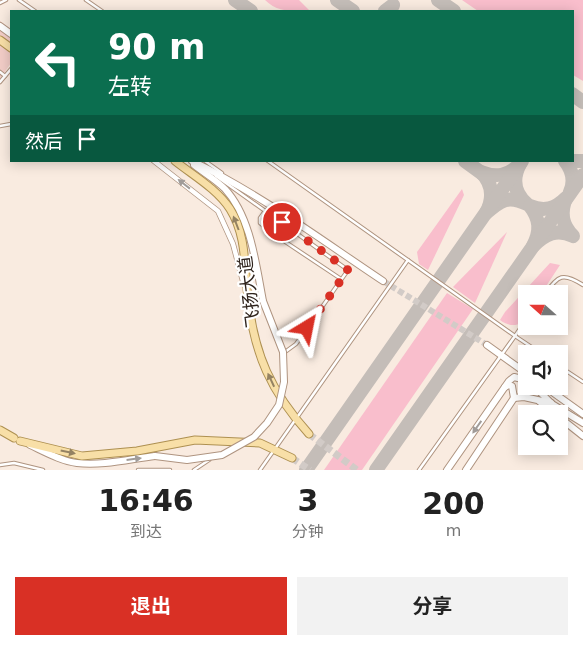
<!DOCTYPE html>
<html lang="zh">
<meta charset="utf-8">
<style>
body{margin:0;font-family:"DejaVu Sans","Noto Sans SC",sans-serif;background:#f2f2f2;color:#222;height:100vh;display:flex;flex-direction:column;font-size:19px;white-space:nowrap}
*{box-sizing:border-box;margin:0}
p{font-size:16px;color:#767676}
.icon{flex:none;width:28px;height:28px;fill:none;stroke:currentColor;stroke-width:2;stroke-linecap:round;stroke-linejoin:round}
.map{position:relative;height:470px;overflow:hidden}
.drawer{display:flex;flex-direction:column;background:#fff;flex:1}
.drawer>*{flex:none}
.banner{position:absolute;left:10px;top:10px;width:564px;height:152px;border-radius:0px;box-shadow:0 2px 12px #0003;background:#0b6e4f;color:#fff;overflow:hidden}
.needle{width:32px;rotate:291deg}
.buttons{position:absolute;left:518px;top:285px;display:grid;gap:10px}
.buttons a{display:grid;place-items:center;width:50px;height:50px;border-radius:0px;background:#fff;box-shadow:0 2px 12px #0003;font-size:25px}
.pin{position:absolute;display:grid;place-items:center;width:42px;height:42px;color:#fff;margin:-21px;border:2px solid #fff;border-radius:50%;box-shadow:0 1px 5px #0007}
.me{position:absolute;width:55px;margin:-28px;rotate:35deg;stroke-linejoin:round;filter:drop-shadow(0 0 4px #0008)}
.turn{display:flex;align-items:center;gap:18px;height:105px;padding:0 15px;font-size:22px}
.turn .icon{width:65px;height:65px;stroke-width:2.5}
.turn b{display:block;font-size:35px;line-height:42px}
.then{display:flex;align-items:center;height:48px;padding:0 15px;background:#0003;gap:10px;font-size:19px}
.eta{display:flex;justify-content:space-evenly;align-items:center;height:85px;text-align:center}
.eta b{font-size:30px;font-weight:700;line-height:35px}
.action{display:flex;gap:10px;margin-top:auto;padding:10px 15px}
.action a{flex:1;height:58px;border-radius:0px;background:#d93025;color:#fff;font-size:20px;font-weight:700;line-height:58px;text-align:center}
.action a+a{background:#f2f2f2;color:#222}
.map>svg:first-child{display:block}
.built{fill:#f9ebe0;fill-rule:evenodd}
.green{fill:#f9becc}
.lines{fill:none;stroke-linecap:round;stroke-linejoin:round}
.taxiway{stroke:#c4bdb8;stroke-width:14}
.building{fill:#f2cdc7}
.secondary-tunnel{stroke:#d2cbc7;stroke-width:6;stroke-dasharray:6 3;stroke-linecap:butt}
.primary-tunnel{stroke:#d2cbc7;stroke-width:7;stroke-dasharray:7 3.5;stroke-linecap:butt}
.lane-casing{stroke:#af9480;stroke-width:4.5}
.street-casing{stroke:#af9480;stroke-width:6}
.secondary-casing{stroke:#af9480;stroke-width:8}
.primary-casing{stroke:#ae9051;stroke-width:9}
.lane{stroke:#fff;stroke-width:2.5}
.street{stroke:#fff;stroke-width:4.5}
.secondary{stroke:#fff;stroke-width:6}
.primary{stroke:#f8dfa7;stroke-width:7}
.secondary-bridge-casing{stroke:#af9480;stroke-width:8;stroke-linecap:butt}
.secondary-bridge{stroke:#fff;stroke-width:6}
.oneway{fill:#a19c99}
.oneway2{fill:#948262}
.route{stroke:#d93025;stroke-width:9;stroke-dasharray:0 16.2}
.labels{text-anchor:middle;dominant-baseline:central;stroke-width:4.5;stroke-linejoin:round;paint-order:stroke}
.street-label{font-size:18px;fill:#2f241d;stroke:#fff}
</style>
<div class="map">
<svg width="583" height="470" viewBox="0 0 583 470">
<rect width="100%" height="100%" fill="#fbf5f1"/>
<path class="built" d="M0,0H583V470H0ZM11,11H572V161H11ZM526,294H559V326H526ZM526,354H559V386H526ZM526,414H559V446H526Z"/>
<g class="green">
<path d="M265,0H299L310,11C293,11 278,13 265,0Z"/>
<polygon points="462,0 583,0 583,81 573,75 572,11 478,11"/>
<polygon points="462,189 464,195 428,270 419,264 417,252"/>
<polygon points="507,232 475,303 453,287"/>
<path d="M550,263L560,265L541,294H526C526,300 528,309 526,315C522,328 509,327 500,320L505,312Z"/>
<polygon points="447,293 473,309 362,470 324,470"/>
</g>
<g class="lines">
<g class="taxiway">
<polyline points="235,0 251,11"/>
<polyline points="337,0 353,11"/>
<polyline points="438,0 454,11"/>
<polyline points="385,11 393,5 390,11"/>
<polyline points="572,94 583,102"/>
<polyline points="465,161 487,177"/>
<path d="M565,161C572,170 575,181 570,192"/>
<polyline points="572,161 583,161"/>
<path d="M520,164C512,179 514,193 527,204C508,195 501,200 486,213C494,198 493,184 481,172C496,178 508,176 520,164Z"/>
<path d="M566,198C560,213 562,225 573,236C557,228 545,234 533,246C541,231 540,219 530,206C544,212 555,209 566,198Z"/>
<polyline points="306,470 522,161"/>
<polyline points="376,470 583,175"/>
</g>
</g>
<polygon class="building" points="0,21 11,29 11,63 0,79"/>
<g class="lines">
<polyline class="secondary-tunnel" points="383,281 487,345"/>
<g class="primary-tunnel">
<polyline points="309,434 357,470"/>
<polyline points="292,458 310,470"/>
</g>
<g class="lane-casing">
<g id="lane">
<polyline points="19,0 35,11"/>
<polyline points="86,0 102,11"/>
<polyline points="0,3 6,0"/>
<polyline points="0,72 5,76"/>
<polyline points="0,82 11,69"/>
<polyline points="0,126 11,124"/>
<polyline points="205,161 222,173"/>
<polyline points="268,161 515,336 419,470"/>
<polyline points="216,176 348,270 296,344 285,352"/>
<polyline points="265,211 260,218 260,223 272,233 341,279"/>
<path d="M545,294C558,275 563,272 583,285"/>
<polyline points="526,320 515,336 542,354"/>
<polyline points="559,366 583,382"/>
<polyline points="0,465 14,463 43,470"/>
<polyline points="138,470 170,470"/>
<polyline points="194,470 209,460"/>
<polyline points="260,470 408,260"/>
</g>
</g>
<g class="street-casing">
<polyline id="street" points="154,161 218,211 233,244 244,285"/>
</g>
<g class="secondary-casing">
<g id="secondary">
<polyline points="0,26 11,34"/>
<path d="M192,161C260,194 320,239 383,281"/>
<path d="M194,165C204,173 216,180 225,189C251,217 256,265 263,301"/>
<polyline points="487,345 526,373"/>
<polyline points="534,386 552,404 583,423"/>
<polyline points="544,386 583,414"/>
<polyline points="505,387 509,385 512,386 514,398"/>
<polyline points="514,398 524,397 551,403"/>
<polyline points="540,402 555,414"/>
<polyline points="559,417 583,436"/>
<path d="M30,445C45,452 61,461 77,463C102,466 130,459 155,456"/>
<polyline points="447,470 509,381 514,377 526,380"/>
<polyline points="466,470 514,398"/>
</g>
</g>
<g class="primary-casing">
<g id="primary">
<polyline points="0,40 11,48"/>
<path d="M175,161C194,176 217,189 230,209C247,236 244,267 248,298C254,354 271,392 309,434"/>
<polyline points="0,430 14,438"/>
<polyline points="20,441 82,456 137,451 195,440 260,443 292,458"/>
</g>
</g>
<use href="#lane" class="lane"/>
<use href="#street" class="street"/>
<use href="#secondary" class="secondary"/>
<use href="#primary" class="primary"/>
<g class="secondary-bridge-casing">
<polyline id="secondary-bridge" points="155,456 187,460 222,455 254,437 267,423 279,405 284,382 283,352 263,301"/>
</g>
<use href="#secondary-bridge" class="secondary-bridge"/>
</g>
<defs><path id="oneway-solid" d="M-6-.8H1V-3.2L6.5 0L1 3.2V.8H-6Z" transform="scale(1.25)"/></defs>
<g class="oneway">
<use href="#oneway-solid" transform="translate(184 184) rotate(-142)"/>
<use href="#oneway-solid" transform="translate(477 427) rotate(125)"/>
<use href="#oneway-solid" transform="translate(134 459) rotate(-7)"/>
</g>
<g class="oneway2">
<use href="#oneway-solid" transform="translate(236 223) rotate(-111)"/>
<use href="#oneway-solid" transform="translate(271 380) rotate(-115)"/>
<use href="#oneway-solid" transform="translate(68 452) rotate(12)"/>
</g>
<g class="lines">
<polyline class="route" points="282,222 348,270 307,328"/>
</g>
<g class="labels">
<g class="street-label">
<text transform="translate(249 292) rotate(-97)">飞扬大道</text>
</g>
</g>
</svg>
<div class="buttons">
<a><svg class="needle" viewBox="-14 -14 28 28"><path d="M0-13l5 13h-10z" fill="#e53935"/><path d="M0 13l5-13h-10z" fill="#767676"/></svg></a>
<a><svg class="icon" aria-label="sound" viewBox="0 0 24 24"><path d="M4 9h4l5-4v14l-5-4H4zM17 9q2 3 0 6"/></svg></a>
<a><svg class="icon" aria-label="search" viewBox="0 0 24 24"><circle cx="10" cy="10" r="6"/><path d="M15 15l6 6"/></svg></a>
</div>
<div class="pin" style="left:282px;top:222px;background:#d93025"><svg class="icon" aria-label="arrive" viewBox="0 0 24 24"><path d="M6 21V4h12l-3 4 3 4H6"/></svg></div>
<svg class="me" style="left:307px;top:328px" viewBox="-20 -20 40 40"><path d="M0-17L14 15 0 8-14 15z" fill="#d93025" stroke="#fff" stroke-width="4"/></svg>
<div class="banner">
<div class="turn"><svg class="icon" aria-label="left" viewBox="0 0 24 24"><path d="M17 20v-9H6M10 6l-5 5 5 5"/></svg><div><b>90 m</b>左转</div></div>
<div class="then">然后<svg class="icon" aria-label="arrive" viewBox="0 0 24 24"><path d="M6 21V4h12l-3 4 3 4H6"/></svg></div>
</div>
</div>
<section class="drawer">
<div class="eta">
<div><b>16:46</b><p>到达</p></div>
<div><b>3</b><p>分钟</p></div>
<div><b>200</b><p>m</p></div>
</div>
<div class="action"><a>退出</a><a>分享</a></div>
</section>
